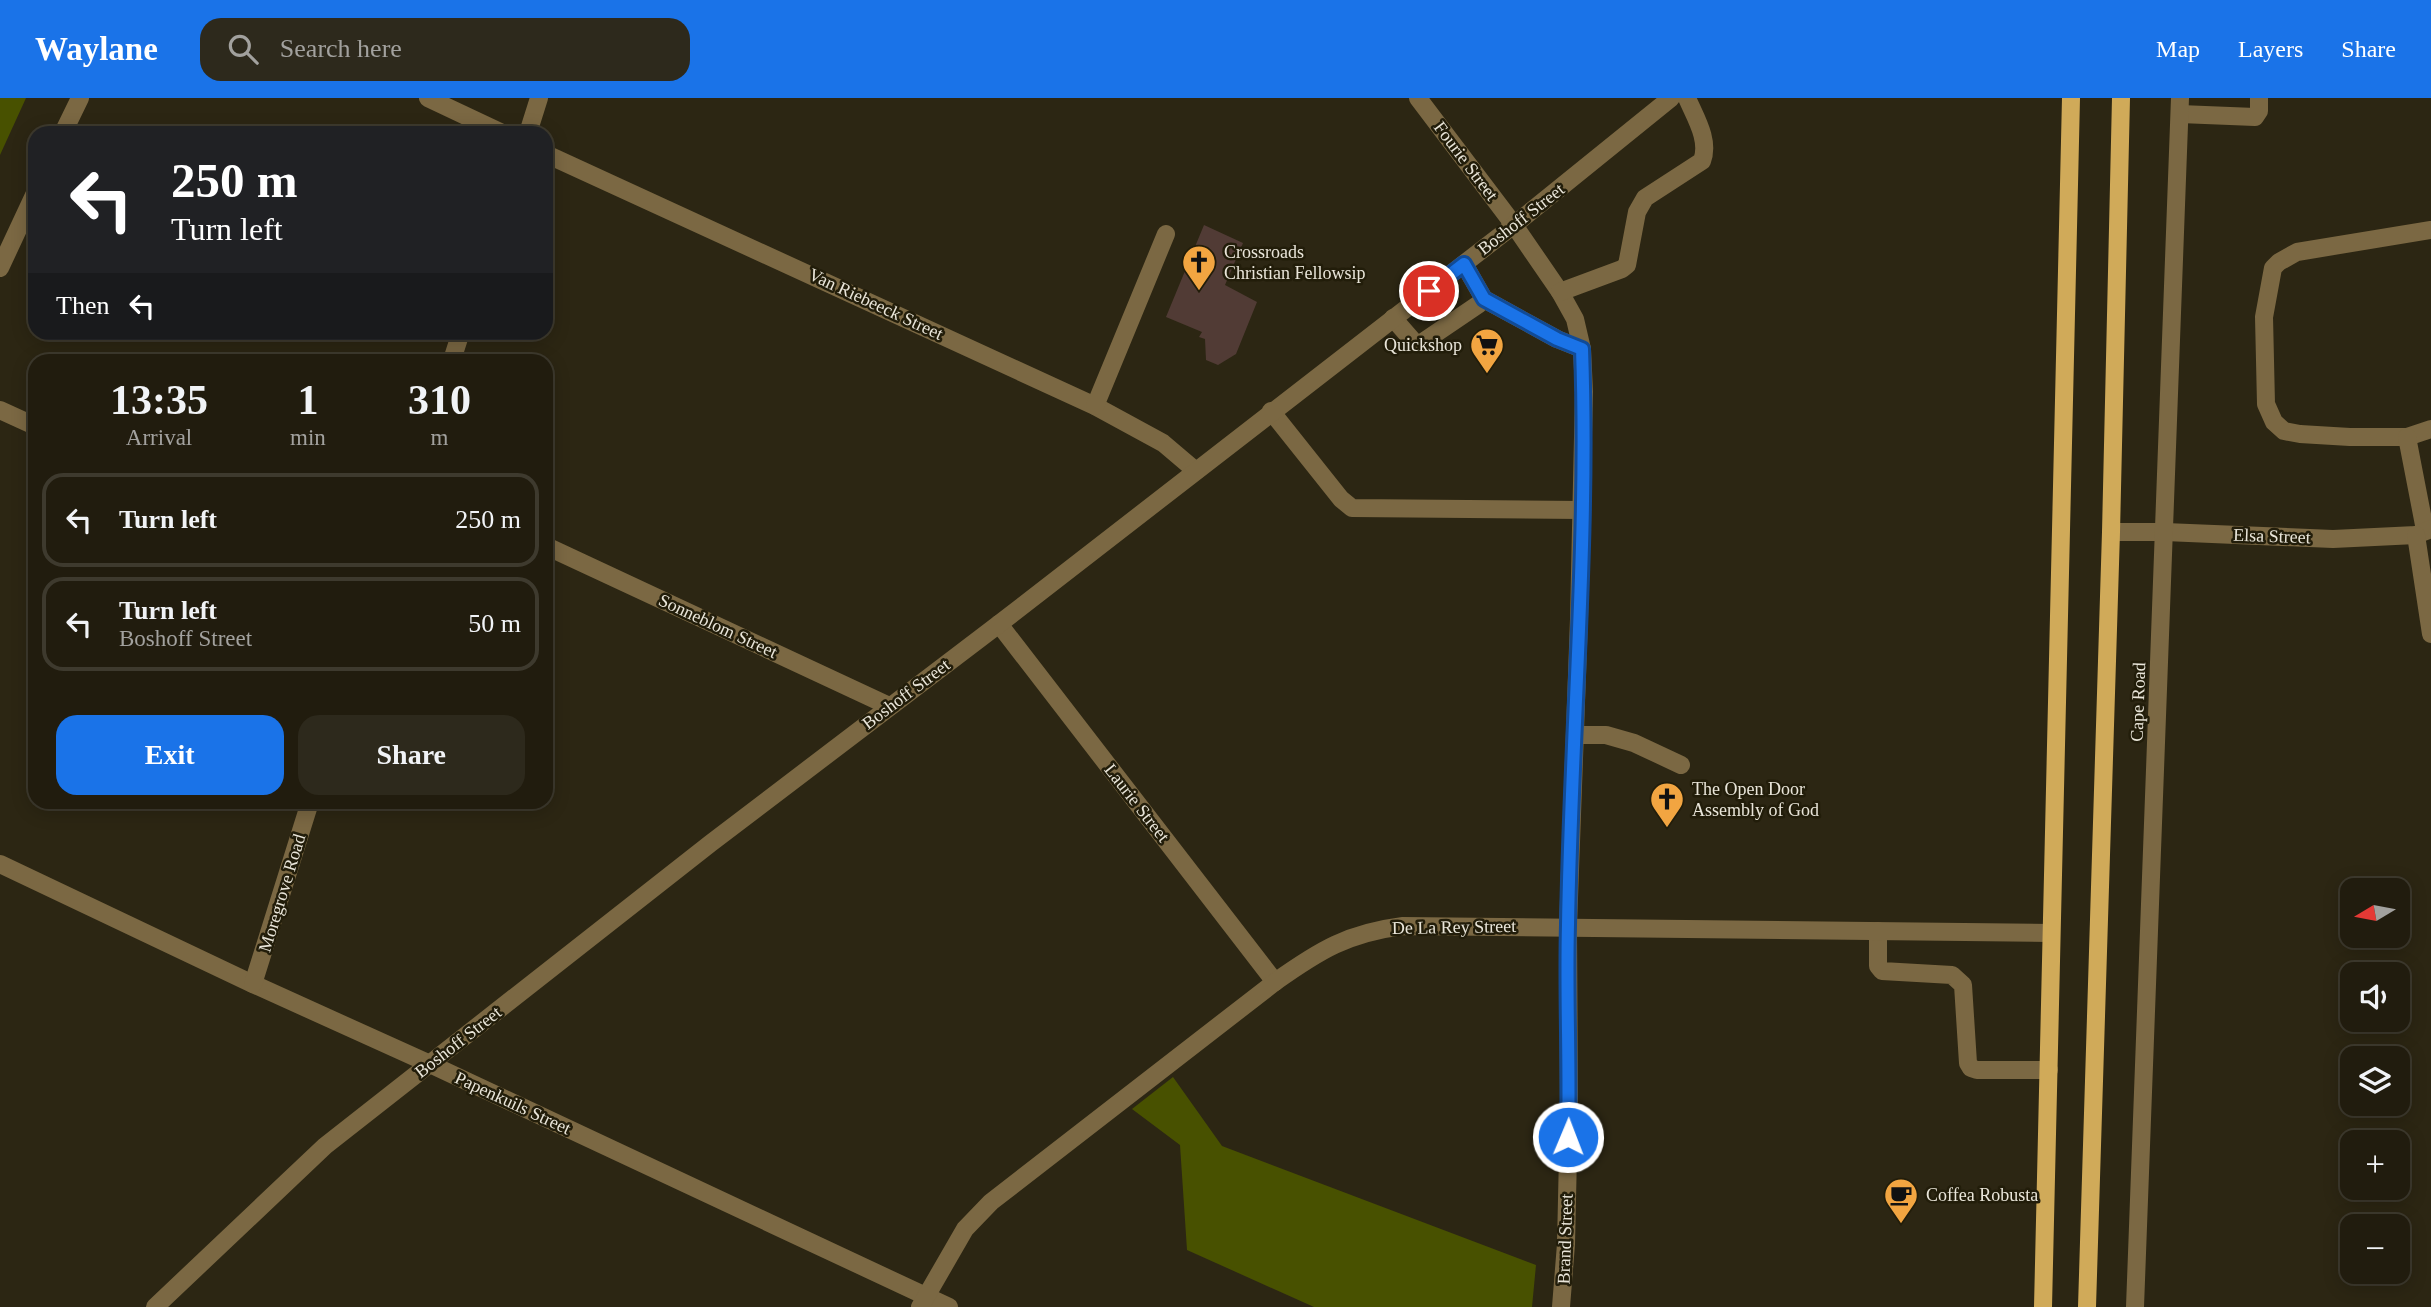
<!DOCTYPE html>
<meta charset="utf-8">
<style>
body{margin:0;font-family:Georgia,serif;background:#2d291c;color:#f1f3f6;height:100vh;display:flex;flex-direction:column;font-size:26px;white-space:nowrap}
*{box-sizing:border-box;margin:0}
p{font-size:23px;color:#a2a19e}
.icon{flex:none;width:38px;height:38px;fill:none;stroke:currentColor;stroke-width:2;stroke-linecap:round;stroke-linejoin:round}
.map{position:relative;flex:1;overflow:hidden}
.details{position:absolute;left:28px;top:256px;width:525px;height:455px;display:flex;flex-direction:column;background:#211c0e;border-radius:21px;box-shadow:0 4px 18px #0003,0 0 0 2px #3e3a2e}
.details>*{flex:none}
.top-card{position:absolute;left:28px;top:28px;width:525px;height:214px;border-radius:21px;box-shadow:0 4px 18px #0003,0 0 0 2px #3e3a2e;background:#202124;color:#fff;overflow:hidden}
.needle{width:46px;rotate:260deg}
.tools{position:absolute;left:2340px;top:780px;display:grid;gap:14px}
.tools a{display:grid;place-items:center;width:70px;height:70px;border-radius:14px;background:#211c0e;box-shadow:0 4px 18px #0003,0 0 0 2px #3e3a2e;font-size:35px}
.pin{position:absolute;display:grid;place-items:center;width:60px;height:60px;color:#fff;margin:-30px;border:4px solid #fff;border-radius:50%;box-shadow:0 2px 7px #0007}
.me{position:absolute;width:77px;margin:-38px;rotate:1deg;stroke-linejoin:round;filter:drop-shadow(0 0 5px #0008)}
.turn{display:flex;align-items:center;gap:24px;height:147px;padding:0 28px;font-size:32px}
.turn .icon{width:91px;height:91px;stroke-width:2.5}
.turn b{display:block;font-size:49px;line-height:60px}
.then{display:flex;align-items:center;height:66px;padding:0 28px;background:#0003;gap:14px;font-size:26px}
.eta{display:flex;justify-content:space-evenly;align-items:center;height:119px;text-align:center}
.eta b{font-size:42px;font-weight:600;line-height:49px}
.primary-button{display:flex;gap:14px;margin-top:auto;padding:14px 28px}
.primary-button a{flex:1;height:80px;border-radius:21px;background:#1a73e8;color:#fff;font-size:28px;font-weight:600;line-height:80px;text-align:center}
.primary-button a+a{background:#2d291c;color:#f1f3f6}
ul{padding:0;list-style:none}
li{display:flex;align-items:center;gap:21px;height:94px;margin:0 14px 10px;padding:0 14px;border:4px solid #3e3a2e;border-radius:21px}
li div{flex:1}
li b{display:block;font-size:26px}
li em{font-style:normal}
header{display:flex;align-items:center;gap:42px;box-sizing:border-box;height:98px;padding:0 35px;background:#1a73e8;color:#fff}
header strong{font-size:33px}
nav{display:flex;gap:38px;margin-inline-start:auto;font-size:24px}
.search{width:490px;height:63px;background:#2d291c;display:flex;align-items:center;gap:18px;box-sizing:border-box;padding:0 24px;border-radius:21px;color:#a2a19e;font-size:26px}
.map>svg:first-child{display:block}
.green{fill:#485100}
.building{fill:#513b35}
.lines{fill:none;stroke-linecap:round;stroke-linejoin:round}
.minor{stroke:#7b6843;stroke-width:18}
.major{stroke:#d0aa59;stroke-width:18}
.route-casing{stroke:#114b97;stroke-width:18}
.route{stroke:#1a73e8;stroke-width:12}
.labels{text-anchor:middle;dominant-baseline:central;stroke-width:5;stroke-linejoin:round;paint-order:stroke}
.street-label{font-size:18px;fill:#e9e5d9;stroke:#221d0a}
.poi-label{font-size:18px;fill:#e9e5d9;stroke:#221d0a;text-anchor:start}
</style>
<header>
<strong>Waylane</strong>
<div class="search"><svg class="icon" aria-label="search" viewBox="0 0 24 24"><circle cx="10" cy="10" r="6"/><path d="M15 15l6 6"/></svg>Search here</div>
<nav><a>Map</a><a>Layers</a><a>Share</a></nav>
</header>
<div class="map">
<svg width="2431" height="1209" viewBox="0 0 2431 1209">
<rect width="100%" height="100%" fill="#2c2613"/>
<g class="green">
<polygon points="0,0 26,0 0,57"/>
<polygon points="1173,979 1222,1048 1536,1167 1532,1209 1314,1209 1187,1152 1180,1047 1132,1011"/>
</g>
<polygon class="building" points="1204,127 1243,145 1225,187 1257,204 1236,256 1218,267 1206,262 1205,241 1199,239 1202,234 1166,219"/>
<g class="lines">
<g class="minor">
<polyline points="428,0 502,35"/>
<polyline points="1418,0 1514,127 1560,194 1575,221 1582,251 1584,294 1579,521 1568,828 1569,1012 1566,1146 1561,1209"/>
<polyline points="2180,16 2255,19 2259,13 2259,0"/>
<polyline points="63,35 80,0"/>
<polyline points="528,35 539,0"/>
<polyline points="546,56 1095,308 1163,345 1196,373"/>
<polyline points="2431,132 2297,154 2279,164 2273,170 2264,219 2266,306 2274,324 2284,333 2300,336 2350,339 2407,339 2431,331"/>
<polyline points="0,170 35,95"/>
<path d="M1560,194L1622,171L1627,167L1637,114L1645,100L1702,63C1710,42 1695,19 1687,0"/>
<polyline points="1484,201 1557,241 1582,251"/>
<polyline points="1393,220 1414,244 1420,246 1479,206 1484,201 1464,166"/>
<polyline points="452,262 461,234"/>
<polyline points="1095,308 1166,136"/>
<polyline points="0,312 35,328"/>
<polyline points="1271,313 1341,401 1352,410 1582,412"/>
<polyline points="2407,339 2425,432"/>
<polyline points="2111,434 2165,434 2333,441 2416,437 2431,431"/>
<polyline points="2416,437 2431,536"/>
<polyline points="546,448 889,608"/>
<polyline points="999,526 1275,884"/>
<polyline points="1575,637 1606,637 1634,645 1681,667"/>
<polyline points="0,766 253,886 430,966 949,1209"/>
<polyline points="1878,833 1878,868 1882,873 1952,877 1963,887 1968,965 1971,970 1977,972 2049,972"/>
<polyline points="253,886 310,704"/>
<polyline points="155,1209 325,1048 711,745 999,526 1514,127 1671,0"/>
<path d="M920,1209L965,1131L991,1104L1275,884C1320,852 1348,835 1403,828L2051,835"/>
<polyline points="2135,1209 2180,0"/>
</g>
<g class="major">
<polyline points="2043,1209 2071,0"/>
<polyline points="2087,1209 2111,434 2121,0"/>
</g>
</g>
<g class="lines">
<g class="route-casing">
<path id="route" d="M1429,193L1464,166L1484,201L1557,241L1582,251C1589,443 1571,635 1568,827C1566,898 1570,969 1568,1039"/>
</g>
<use href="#route" class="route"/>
</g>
<defs>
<g id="church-pin" transform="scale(1.75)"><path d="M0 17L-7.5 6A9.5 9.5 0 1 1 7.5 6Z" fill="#f2a541" stroke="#221d0a"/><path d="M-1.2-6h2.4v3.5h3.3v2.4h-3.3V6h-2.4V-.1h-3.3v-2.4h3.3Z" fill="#111"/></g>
<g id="supermarket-pin" transform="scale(1.75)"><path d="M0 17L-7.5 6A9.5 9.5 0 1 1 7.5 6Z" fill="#f2a541" stroke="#221d0a"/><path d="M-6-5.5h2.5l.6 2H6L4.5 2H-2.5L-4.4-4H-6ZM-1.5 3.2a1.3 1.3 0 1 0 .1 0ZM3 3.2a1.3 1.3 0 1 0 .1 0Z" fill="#111"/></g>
<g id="cafe-pin" transform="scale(1.75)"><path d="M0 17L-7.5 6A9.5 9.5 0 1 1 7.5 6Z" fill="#f2a541" stroke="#221d0a"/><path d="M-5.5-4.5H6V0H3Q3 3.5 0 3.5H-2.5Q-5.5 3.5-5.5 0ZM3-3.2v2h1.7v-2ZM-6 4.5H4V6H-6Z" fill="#111"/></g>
</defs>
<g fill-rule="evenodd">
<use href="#church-pin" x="1199" y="164"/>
<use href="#supermarket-pin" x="1487" y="247"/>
<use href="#church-pin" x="1667" y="701"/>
<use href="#cafe-pin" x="1901" y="1097"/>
</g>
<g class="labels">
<g class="street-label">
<text transform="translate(1466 63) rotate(53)">Fourie Street</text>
<text transform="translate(1521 121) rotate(-38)">Boshoff Street</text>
<text transform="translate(876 206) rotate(25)">Van Riebeeck Street</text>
<text transform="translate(2272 438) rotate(2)">Elsa Street</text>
<text transform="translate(718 528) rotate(25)">Sonneblom Street</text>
<text transform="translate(906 596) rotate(-37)">Boshoff Street</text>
<text transform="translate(2138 604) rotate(-88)">Cape Road</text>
<text transform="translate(1137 705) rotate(52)">Laurie Street</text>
<text transform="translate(282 795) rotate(-73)">Moregrove Road</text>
<text transform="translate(1454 829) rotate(-1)">De La Rey Street</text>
<text transform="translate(458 944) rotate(-38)">Boshoff Street</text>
<text transform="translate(513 1005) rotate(25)">Papenkuils Street</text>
<text transform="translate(1565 1141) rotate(-88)">Brand Street</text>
</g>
<g class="poi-label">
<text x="1224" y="154">Crossroads<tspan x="1224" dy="21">Christian Fellowsip</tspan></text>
<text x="1462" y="247" text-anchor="end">Quickshop</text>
<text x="1692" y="691">The Open Door<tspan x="1692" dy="21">Assembly of God</tspan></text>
<text x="1926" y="1097">Coffea Robusta</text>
</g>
</g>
</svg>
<div class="tools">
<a><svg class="needle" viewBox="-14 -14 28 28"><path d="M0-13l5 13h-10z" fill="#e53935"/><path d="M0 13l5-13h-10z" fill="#a2a19e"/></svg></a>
<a><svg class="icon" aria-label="sound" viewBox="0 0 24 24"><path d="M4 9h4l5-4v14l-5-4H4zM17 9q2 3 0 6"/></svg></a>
<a><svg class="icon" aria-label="layers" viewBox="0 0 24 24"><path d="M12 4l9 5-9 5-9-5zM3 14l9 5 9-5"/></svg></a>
<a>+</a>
<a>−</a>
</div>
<div class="pin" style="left:1429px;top:193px;background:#d93025"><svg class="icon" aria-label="arrive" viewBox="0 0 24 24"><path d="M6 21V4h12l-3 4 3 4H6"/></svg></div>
<svg class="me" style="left:1568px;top:1039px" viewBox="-20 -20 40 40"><circle r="17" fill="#1a73e8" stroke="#fff" stroke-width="3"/><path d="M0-11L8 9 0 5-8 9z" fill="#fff"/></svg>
<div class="top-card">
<div class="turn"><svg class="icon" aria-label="left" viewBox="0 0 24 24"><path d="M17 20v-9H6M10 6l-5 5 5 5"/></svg><div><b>250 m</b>Turn left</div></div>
<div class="then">Then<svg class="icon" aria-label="left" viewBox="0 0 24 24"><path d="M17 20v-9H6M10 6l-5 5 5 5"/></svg></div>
</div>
<section class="details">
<div class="eta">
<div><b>13:35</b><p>Arrival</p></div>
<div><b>1</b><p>min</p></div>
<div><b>310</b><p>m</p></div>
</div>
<ul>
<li><svg class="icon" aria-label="left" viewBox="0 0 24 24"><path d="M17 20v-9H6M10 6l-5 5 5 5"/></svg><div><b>Turn left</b></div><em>250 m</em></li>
<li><svg class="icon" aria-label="left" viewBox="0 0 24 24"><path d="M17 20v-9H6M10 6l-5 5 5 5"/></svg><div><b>Turn left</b><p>Boshoff Street</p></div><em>50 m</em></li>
</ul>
<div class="primary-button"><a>Exit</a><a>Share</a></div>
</section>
</div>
